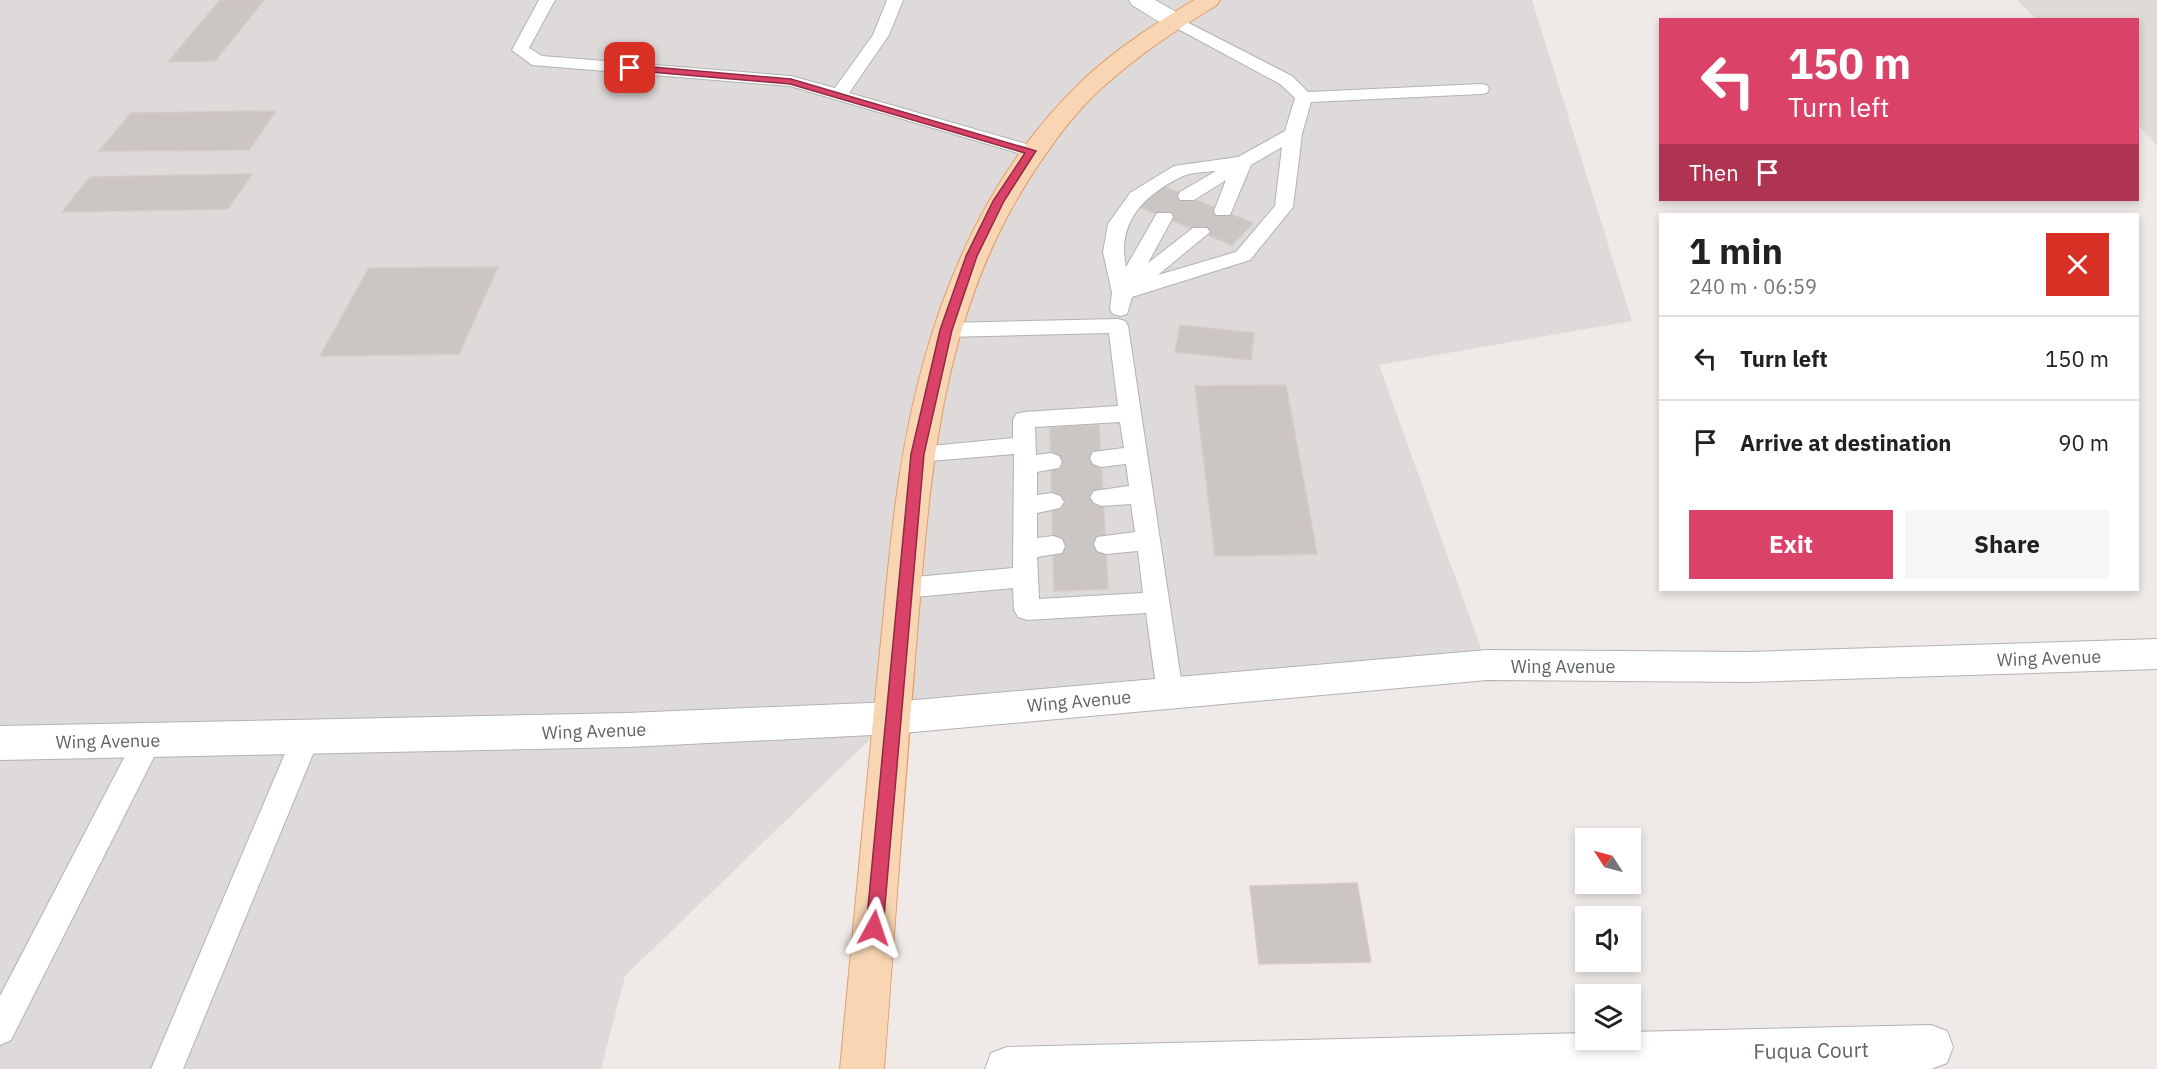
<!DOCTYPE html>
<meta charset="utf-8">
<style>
body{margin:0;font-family:"IBM Plex Sans",sans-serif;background:#f6f6f6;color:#202124;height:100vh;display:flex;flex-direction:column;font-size:22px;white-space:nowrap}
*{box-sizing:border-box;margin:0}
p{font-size:20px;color:#757577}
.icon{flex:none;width:33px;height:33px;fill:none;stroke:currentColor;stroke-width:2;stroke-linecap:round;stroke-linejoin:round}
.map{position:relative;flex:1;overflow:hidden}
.panel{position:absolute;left:1659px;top:213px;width:480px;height:378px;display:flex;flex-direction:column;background:#fff;border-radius:0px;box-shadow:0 3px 9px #0003}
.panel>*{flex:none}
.top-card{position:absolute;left:1659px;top:18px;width:480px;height:183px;border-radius:0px;box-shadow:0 3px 9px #0003;background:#da4267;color:#fff;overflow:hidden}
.needle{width:39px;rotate:306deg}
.controls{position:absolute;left:1575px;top:828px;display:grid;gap:12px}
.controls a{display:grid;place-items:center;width:66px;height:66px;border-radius:0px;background:#fff;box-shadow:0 3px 9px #0003;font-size:30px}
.pin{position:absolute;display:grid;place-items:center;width:51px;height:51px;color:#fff;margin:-26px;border-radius:12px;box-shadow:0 3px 9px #0006}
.me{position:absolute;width:66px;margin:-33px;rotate:5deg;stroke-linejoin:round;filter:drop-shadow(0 0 4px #0008)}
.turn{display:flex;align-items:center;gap:21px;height:126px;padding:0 30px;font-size:27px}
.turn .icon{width:78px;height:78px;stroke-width:2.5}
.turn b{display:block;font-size:42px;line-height:51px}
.then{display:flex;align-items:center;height:57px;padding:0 30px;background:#0003;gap:12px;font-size:22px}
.round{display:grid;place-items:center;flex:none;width:63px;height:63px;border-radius:0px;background:#f6f6f6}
.overview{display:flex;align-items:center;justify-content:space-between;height:102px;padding:0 30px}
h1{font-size:36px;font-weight:700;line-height:45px}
.action{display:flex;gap:12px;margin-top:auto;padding:12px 30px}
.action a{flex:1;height:69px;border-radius:0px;background:#da4267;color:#fff;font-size:24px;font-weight:700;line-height:69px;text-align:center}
.action a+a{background:#f6f6f6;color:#202124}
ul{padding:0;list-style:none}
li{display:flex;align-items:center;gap:18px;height:84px;padding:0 30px;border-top:2px solid #e0e0e0}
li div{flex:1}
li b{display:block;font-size:22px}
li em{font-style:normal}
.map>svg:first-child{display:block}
.industrial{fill:#dedad9}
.education{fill:#dfdad5}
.building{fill:#cbc6c3;stroke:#d3cbc6;stroke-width:1.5}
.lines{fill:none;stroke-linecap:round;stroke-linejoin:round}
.lane-casing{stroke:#afb3b5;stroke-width:2}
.street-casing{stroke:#afb3b5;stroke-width:2}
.secondary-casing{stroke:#b1b6b8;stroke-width:2}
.primary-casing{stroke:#e59b6a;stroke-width:2}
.lane{fill:#fff;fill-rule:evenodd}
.street{fill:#fff;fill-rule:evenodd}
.secondary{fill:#fff;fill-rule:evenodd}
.primary{fill:#f8d6b3;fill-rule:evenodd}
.route{fill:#da4267;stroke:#8e2b43;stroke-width:1.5}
.labels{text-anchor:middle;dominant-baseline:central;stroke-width:4.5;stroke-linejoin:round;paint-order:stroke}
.street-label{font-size:18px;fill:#5e6466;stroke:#fff}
.near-street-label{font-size:21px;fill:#5e6466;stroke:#fff}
</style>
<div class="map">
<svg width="2157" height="1069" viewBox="0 0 2157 1069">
<rect width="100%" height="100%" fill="#efeae7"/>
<polygon class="industrial" points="0,0 1532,0 1632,321 1379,365 1487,665 892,718 625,976 601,1069 0,1069"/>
<polygon class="education" points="2017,0 2157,0 2157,146 2138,125 2138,20 2036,19"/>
<g class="building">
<polygon points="220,0 264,0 215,61 168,62"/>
<polygon points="276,111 249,150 99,151 131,113"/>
<polygon points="252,174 228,209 62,212 90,177"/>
<polygon points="1162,186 1253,223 1232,245 1139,207"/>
<polygon points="498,267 459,354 320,356 369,268"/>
<polygon points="1180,325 1254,333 1251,360 1175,352"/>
<polygon points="1286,385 1317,554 1215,556 1195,386"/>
<polygon points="1099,425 1108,589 1054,591 1050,427"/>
<polygon points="1357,883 1371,962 1259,964 1250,886"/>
</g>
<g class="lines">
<g class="lane-casing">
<g id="lane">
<polygon points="539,0 555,0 529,48 542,56 791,76 835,88 873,35 887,0 903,0 889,35 849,93 1037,147 1040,151 1037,155 1025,155 790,86 532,65 512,50"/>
<path d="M1175,16L1292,76L1308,92L1481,84L1487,85L1489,89L1487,93L1481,94L1311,102L1302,134L1293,207L1250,260L1132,297L1127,314L1120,316L1113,314L1110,309L1112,293L1103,252L1108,224L1130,193L1174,166L1238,157L1285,131L1295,98L1280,84L1169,24L1167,21ZM1282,147L1275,206L1236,252L1158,275L1210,232L1207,228H1193L1148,263L1173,217L1171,213H1157L1126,267C1116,222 1145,194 1183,176C1192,172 1206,172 1216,171L1180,192L1178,196L1180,200H1194L1226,180L1214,211L1216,215H1230L1251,165Z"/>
<path d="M1118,319L1125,321L1128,326L1183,693L1179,701L1170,705L1161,701L1157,693L1146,613L1027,620L1018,617L1014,610L1013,588L904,598L895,595L892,588L895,581L904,578L1013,568L1014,454L918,462L910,460L907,454L910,448L1013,438V420L1016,414L1024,412L1118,406L1109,333L946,337L939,335L936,330L939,325L946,323ZM1120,422L1124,448L1093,452L1090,458L1093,464L1101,467L1126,464L1129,486L1094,491L1090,497L1094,503L1102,506L1131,504L1135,532L1097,537L1094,544L1097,551L1106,554L1138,551L1143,593L1039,599L1037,557L1062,553L1065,546L1062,539L1053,536L1037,538V513L1060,508L1064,502L1060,496L1052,493L1037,495V472L1059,468L1062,462L1059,456L1051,453L1036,455L1035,427Z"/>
<polygon points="306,725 316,728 320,737 183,1069 151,1069 292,737 296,728"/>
<polygon points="148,728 158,731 162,740 158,749 11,1040 0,1045 0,996 138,731"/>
</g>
</g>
<g class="street-casing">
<g id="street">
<polygon points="2157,639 2157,669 1748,682 1487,680 892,734 627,747 0,760 0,726 627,713 892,702 1487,650 1748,652"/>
<polygon points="1931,1025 1947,1031 1953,1047 1947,1063 1931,1069 985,1069 991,1053 1007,1047 1586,1033 1586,1040 1630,1040 1630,1032"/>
</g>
</g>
<g class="secondary-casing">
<path id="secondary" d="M1129,0H1155L1183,16L1186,21L1183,26C1165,30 1147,13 1132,5Z"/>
</g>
<g class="primary-casing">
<path id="primary" d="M1194,0H1220L1217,5C1176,30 1138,55 1103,87C1078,109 1057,137 1039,164C939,310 930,477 916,647C904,788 895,928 884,1069H840C853,930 866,790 880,651C886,594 890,537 899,480C921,332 973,184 1084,79C1117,48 1155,24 1194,0Z"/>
</g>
<use href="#lane" class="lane"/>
<use href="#street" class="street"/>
<use href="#secondary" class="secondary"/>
<use href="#primary" class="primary"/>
</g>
<polygon class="route" points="630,65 791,79 1036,151 1004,201 977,256 952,330 924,454 883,928 880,935 874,937 868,935 866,928 911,454 940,330 966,256 993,201 1025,153 790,84 627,70 627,66"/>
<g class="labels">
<g class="street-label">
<text transform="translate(2049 658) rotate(-2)">Wing Avenue</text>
<text x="1563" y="666">Wing Avenue</text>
<text transform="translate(1079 701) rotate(-5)">Wing Avenue</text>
<text transform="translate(594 731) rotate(-2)">Wing Avenue</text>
<text transform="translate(108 741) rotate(-1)">Wing Avenue</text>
</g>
<g class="near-street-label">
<text transform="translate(1811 1050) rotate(-1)">Fuqua Court</text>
</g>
</g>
</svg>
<div class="controls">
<a><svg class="needle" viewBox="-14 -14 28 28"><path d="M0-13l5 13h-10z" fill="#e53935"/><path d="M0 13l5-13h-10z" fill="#757577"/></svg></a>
<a><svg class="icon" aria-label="sound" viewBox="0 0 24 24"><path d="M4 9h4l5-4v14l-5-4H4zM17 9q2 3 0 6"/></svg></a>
<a><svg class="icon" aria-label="layers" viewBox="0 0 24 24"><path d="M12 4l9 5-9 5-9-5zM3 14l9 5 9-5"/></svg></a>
</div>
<div class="pin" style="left:630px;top:68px;background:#d93025"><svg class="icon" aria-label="arrive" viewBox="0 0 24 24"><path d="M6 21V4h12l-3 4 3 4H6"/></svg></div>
<svg class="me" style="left:874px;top:928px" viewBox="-20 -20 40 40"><path d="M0-17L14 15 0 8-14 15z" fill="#da4267" stroke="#fff" stroke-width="4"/></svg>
<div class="top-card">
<div class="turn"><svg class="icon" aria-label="left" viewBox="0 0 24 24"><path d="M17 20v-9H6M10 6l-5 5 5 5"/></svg><div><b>150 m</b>Turn left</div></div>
<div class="then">Then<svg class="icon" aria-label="arrive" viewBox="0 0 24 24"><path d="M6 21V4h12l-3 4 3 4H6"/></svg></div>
</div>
<section class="panel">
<div class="overview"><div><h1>1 min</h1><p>240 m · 06:59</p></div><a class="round" style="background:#d93025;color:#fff"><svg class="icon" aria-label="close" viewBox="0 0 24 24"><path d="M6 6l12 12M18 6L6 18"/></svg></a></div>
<ul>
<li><svg class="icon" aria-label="left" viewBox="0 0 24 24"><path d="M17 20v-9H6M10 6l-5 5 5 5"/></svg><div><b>Turn left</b></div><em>150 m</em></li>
<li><svg class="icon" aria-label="arrive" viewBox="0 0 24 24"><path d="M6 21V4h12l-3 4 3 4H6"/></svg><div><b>Arrive at destination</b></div><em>90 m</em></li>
</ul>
<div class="action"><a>Exit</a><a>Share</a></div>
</section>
</div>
